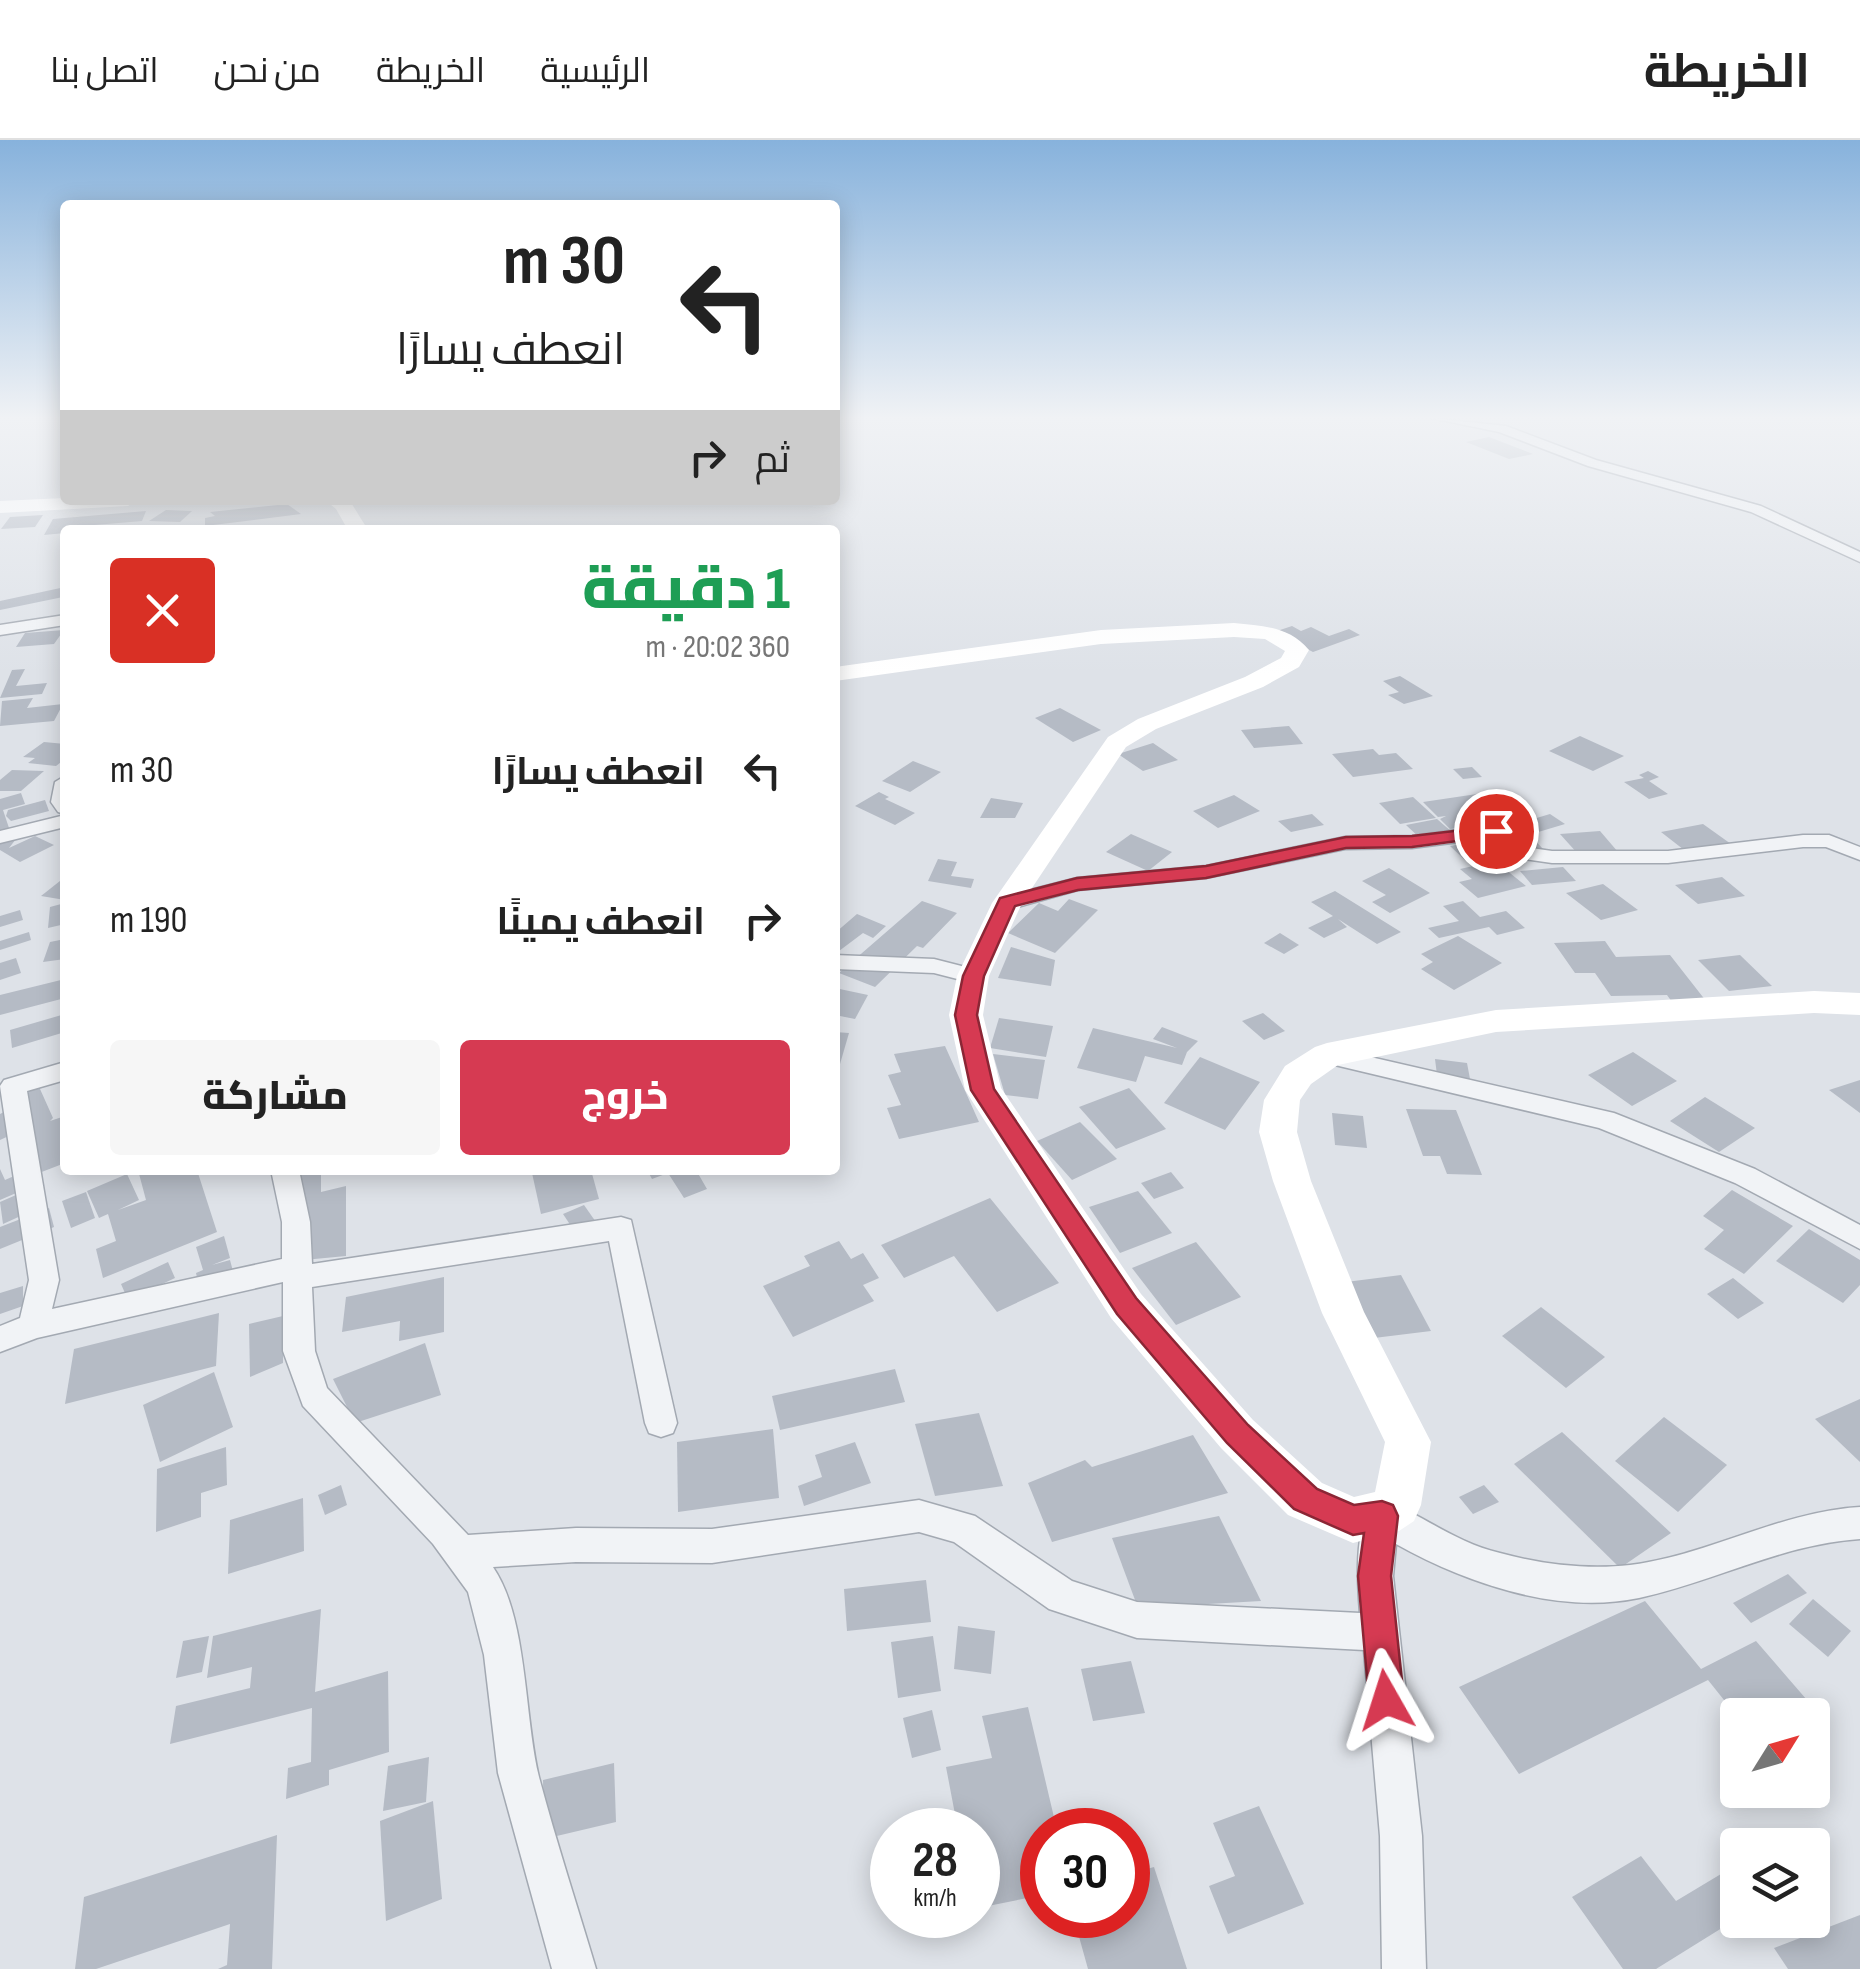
<!DOCTYPE html>
<html lang="ar">
<meta charset="utf-8">
<style>
body{margin:0;font-family:"Sofia Sans Condensed",Cairo,sans-serif;background:#f6f6f6;color:#222;direction:rtl;height:100vh;display:flex;flex-direction:column;font-size:38px;white-space:nowrap}
*{box-sizing:border-box;margin:0}
p{font-size:32px;color:#767676}
.icon{flex:none;width:55px;height:55px;fill:none;stroke:currentColor;stroke-width:2;stroke-linecap:round;stroke-linejoin:round}
.map{position:relative;flex:1;overflow:hidden;direction:ltr}
.sheet{position:absolute;left:60px;top:385px;width:780px;height:650px;display:flex;flex-direction:column;background:#fff;border-radius:10px;box-shadow:0 5px 25px #0003;direction:rtl}
.sheet>*{flex:none}
.guide{position:absolute;left:60px;top:60px;width:780px;height:305px;border-radius:10px;box-shadow:0 5px 25px #0003;direction:rtl;background:#fff;color:#222;overflow:hidden}
.needle{width:65px;rotate:53deg}
.controls{position:absolute;left:1720px;top:1558px;display:grid;gap:20px}
.controls a{display:grid;place-items:center;width:110px;height:110px;border-radius:10px;background:#fff;box-shadow:0 5px 25px #0003;font-size:50px}
.speed{position:absolute;left:870px;top:1668px;display:flex;gap:20px;font-size:50px;font-weight:700;text-align:center}
.speed>*{display:grid;place-content:center;width:130px;height:130px;border-radius:50%;background:#fff;box-shadow:0 5px 25px #0003;line-height:1}
.speed small{font-size:25px;font-weight:400}
.speed .limit{border:15px solid #d22;background:#fff;color:#111}
.pin{position:absolute;display:grid;place-items:center;width:85px;height:85px;color:#fff;margin:-42px;border:5px solid #fff;border-radius:50%;box-shadow:0 2px 10px #0007}
.me{position:absolute;width:110px;margin:-55px;rotate:354deg;stroke-linejoin:round;filter:drop-shadow(0 0 8px #0008)}
.turn{display:flex;align-items:center;gap:35px;height:210px;padding:0 50px;font-size:45px}
.turn .icon{width:130px;height:130px;stroke-width:2.5}
.turn b{display:block;font-size:70px;line-height:85px}
.then{display:flex;align-items:center;height:95px;padding:0 50px;background:#0003;gap:20px;font-size:38px}
.round{display:grid;place-items:center;flex:none;width:105px;height:105px;border-radius:10px;background:#f6f6f6}
.summary{display:flex;align-items:center;justify-content:space-between;height:170px;padding:0 50px}
h1{font-size:60px;font-weight:800;line-height:75px;color:#1e9e55}
.action{display:flex;gap:20px;margin-top:auto;padding:20px 50px}
.action a{flex:1;height:115px;border-radius:10px;background:#d63a52;color:#fff;font-size:40px;font-weight:800;line-height:115px;text-align:center}
.action a+a{background:#f6f6f6;color:#222}
ul{padding:0;list-style:none}
li{display:flex;align-items:center;gap:30px;height:150px;padding:0 50px}
li div{flex:1}
li b{display:block;font-size:38px}
li em{font-style:normal}
header{display:flex;align-items:center;gap:60px;box-sizing:border-box;height:140px;padding:0 50px;background:#fff;border-bottom:2px solid #e0e0e0}
header strong{font-size:48px}
nav{display:flex;gap:55px;margin-inline-start:auto;font-size:35px}
.map>svg:first-child{display:block}
.building{fill:#b5bbc5}
.lines{fill:none;stroke-linecap:round;stroke-linejoin:round}
.street-casing{stroke:#a3a9b2;stroke-width:3}
.street{fill:#f1f3f6;fill-rule:evenodd}
.secondary{fill:#fff;fill-rule:evenodd}
.route{fill:#d63a52;stroke:#8b2635;stroke-width:2.5}
</style>
<header>
<strong>الخريطة</strong>
<nav><a>الرئيسية</a><a>الخريطة</a><a>من نحن</a><a>اتصل بنا</a></nav>
</header>
<div class="map">
<svg width="1860" height="1829" viewBox="0 0 1860 1829">
<rect width="100%" height="100%" fill="#dee2e8"/>
<g class="building">
<polygon points="1489,297 1533,314 1509,319 1466,302"/>
<polygon points="287,364 301,374 205,386 205,378 215,376 210,372"/>
<polygon points="166,370 192,371 180,382 149,381"/>
<polygon points="146,371 142,381 71,387 65,393 44,395 53,379"/>
<polygon points="43,375 35,387 1,389 10,377"/>
<polygon points="65,447 63,457 0,470 0,461"/>
<polygon points="1292,486 1301,491 1311,487 1329,496 1349,489 1360,495 1313,512 1274,492"/>
<polygon points="64,490 54,504 16,507 25,493"/>
<polygon points="25,529 16,546 47,543 42,554 0,558 12,530"/>
<polygon points="1400,536 1433,556 1404,564 1388,555 1399,552 1383,541"/>
<polygon points="33,558 27,568 63,564 54,581 0,586 2,561"/>
<polygon points="1060,568 1101,590 1073,602 1035,578"/>
<polygon points="1289,586 1303,604 1254,608 1241,590"/>
<polygon points="1580,596 1624,616 1593,631 1549,611"/>
<polygon points="44,602 65,604 65,619 56,626 28,623 35,618 23,617"/>
<polygon points="1153,603 1178,620 1143,631 1118,614"/>
<polygon points="1373,609 1379,615 1396,613 1413,629 1353,637 1332,614"/>
<polygon points="913,621 941,632 910,652 882,641"/>
<polygon points="1472,627 1482,637 1463,639 1453,629"/>
<polygon points="12,630 44,631 21,651 0,651 0,640"/>
<polygon points="1648,631 1659,637 1649,641 1668,654 1649,659 1624,642 1644,638 1639,635"/>
<polygon points="879,652 889,657 885,659 915,673 895,685 855,666"/>
<polygon points="21,653 25,664 3,670 9,688 0,691 0,659"/>
<polygon points="1477,654 1506,681 1450,689 1440,679 1446,676 1438,677 1423,662"/>
<polygon points="1234,655 1260,671 1218,688 1193,671"/>
<polygon points="1413,657 1436,678 1400,684 1379,663"/>
<polygon points="991,658 1023,663 1015,678 980,678"/>
<polygon points="45,660 49,671 11,681 6,676 8,670"/>
<polygon points="1312,674 1324,685 1291,692 1278,681"/>
<polygon points="1550,674 1565,684 1535,693 1520,683"/>
<polygon points="1437,679 1453,693 1421,699 1406,685"/>
<polygon points="1703,684 1731,704 1688,713 1661,692"/>
<polygon points="1600,691 1618,712 1578,714 1560,694"/>
<polygon points="1131,694 1172,712 1148,731 1106,712"/>
<polygon points="1530,695 1544,710 1526,712 1513,696"/>
<polygon points="35,696 54,705 20,722 0,710 0,700 16,699 9,708"/>
<polygon points="1474,702 1491,718 1467,722 1450,706"/>
<polygon points="938,719 957,722 951,736 974,739 971,748 928,741"/>
<polygon points="1495,721 1526,746 1478,758 1459,742 1472,739 1460,729"/>
<polygon points="1563,727 1576,741 1532,745 1520,731"/>
<polygon points="1389,728 1430,753 1390,773 1372,762 1386,755 1362,741"/>
<polygon points="65,737 65,760 41,756"/>
<polygon points="1722,737 1745,756 1698,764 1675,745"/>
<polygon points="1603,744 1638,770 1601,780 1566,753"/>
<polygon points="1335,751 1401,792 1377,804 1338,779 1347,787 1324,798 1308,788 1333,776 1311,762"/>
<polygon points="1069,759 1098,770 1055,813 1008,793 1039,763 1058,771"/>
<polygon points="922,761 957,773 923,808 917,806 875,847 839,833"/>
<polygon points="1463,761 1480,777 1506,771 1525,788 1497,795 1489,787 1439,798 1428,788 1459,781 1443,766"/>
<polygon points="65,763 65,784 48,788 50,767"/>
<polygon points="20,770 23,780 0,787 0,776"/>
<polygon points="857,774 886,786 873,798 863,793 835,814 835,793"/>
<polygon points="29,792 31,800 0,810 0,801"/>
<polygon points="1280,793 1299,805 1284,814 1264,803"/>
<polygon points="1458,796 1502,823 1454,850 1421,829 1433,822 1421,814"/>
<polygon points="65,799 65,819 43,822 50,802"/>
<polygon points="1605,801 1616,817 1670,815 1706,861 1672,862 1667,855 1611,856 1595,833 1575,833 1554,803"/>
<polygon points="1011,807 1055,820 1051,846 998,838"/>
<polygon points="1740,815 1772,846 1729,851 1698,820"/>
<polygon points="16,818 21,833 0,840 0,823"/>
<polygon points="65,839 65,858 0,875 0,855"/>
<polygon points="835,848 868,855 855,879 835,875"/>
<polygon points="1263,873 1285,891 1264,900 1242,881"/>
<polygon points="65,874 65,892 12,908 10,890"/>
<polygon points="999,878 1053,886 1046,917 990,908"/>
<polygon points="1162,887 1198,901 1187,912 1182,925 1145,916 1136,942 1077,928 1093,888 1177,908 1153,899"/>
<polygon points="835,892 849,893 840,924 835,923"/>
<polygon points="945,906 979,982 899,999 887,968 901,965 888,935 901,932 894,914"/>
<polygon points="1633,912 1677,941 1632,966 1588,935"/>
<polygon points="993,914 1045,920 1038,959 1005,955"/>
<polygon points="1200,917 1260,942 1225,990 1164,963"/>
<polygon points="1435,919 1467,923 1470,939 1437,935"/>
<polygon points="36,940 53,978 50,981 65,976 65,1023 26,1038 13,994 0,1000 0,974 6,971 0,954"/>
<polygon points="1860,940 1860,973 1829,950"/>
<polygon points="1129,948 1166,989 1116,1009 1079,967"/>
<polygon points="1705,957 1755,988 1719,1012 1670,981"/>
<polygon points="1406,969 1456,970 1482,1035 1447,1034 1440,1016 1423,1016"/>
<polygon points="1332,973 1363,976 1367,1008 1335,1005"/>
<polygon points="1080,982 1117,1019 1072,1040 1037,1001"/>
<polygon points="0,1029 5,1040 23,1032 30,1047 0,1060"/>
<polygon points="138,1030 197,1030 217,1092 103,1138 96,1109 116,1101 108,1074 99,1078 87,1051 127,1034 139,1060 118,1070 146,1060"/>
<polygon points="315,1030 321,1030 321,1052 346,1046 346,1116 304,1120 294,1038"/>
<polygon points="542,1030 591,1030 599,1059 541,1074 532,1033"/>
<polygon points="647,1030 696,1030 707,1049 684,1058 668,1033 652,1039"/>
<polygon points="1171,1032 1184,1048 1154,1059 1141,1043"/>
<polygon points="39,1045 47,1064 3,1084 0,1062"/>
<polygon points="1732,1050 1793,1086 1744,1134 1704,1109 1724,1090 1703,1076"/>
<polygon points="1138,1051 1172,1093 1120,1113 1089,1067"/>
<polygon points="86,1052 95,1078 71,1088 62,1061"/>
<polygon points="990,1058 1059,1143 997,1172 954,1116 904,1138 881,1105"/>
<polygon points="584,1065 598,1085 577,1095 563,1074"/>
<polygon points="49,1068 54,1087 0,1109 0,1087"/>
<polygon points="1809,1089 1860,1120 1860,1145 1843,1163 1776,1121"/>
<polygon points="224,1096 230,1118 212,1125 230,1120 234,1135 199,1147 196,1133 203,1130 196,1107"/>
<polygon points="839,1101 851,1119 863,1113 879,1138 863,1145 874,1161 793,1197 763,1146 810,1126 804,1116"/>
<polygon points="1196,1102 1241,1157 1176,1185 1132,1128"/>
<polygon points="168,1122 175,1138 128,1160 121,1144"/>
<polygon points="1401,1135 1431,1191 1374,1198 1346,1142"/>
<polygon points="444,1137 444,1192 399,1201 400,1181 342,1192 346,1157"/>
<polygon points="1733,1138 1764,1163 1738,1179 1707,1154"/>
<polygon points="23,1146 23,1166 0,1174 0,1153"/>
<polygon points="1541,1167 1605,1217 1566,1248 1502,1196"/>
<polygon points="219,1173 216,1226 65,1264 74,1209"/>
<polygon points="283,1176 283,1223 250,1237 249,1184"/>
<polygon points="425,1203 441,1255 355,1283 333,1239"/>
<polygon points="895,1229 905,1262 780,1290 772,1256"/>
<polygon points="214,1232 233,1287 160,1322 143,1265"/>
<polygon points="1860,1259 1860,1322 1815,1279"/>
<polygon points="979,1273 1003,1346 935,1356 915,1284"/>
<polygon points="1664,1277 1727,1325 1678,1372 1615,1321"/>
<polygon points="773,1289 779,1358 678,1372 677,1302"/>
<polygon points="1562,1292 1671,1393 1620,1428 1514,1324"/>
<polygon points="1193,1295 1228,1353 1052,1402 1028,1343 1085,1320 1092,1327"/>
<polygon points="855,1302 871,1343 804,1366 798,1346 822,1337 815,1315"/>
<polygon points="226,1307 227,1345 201,1353 201,1377 156,1392 157,1329"/>
<polygon points="341,1345 347,1365 325,1375 318,1355"/>
<polygon points="1484,1345 1499,1362 1473,1374 1459,1357"/>
<polygon points="303,1358 304,1411 228,1434 230,1380"/>
<polygon points="1219,1376 1261,1461 1138,1468 1112,1398"/>
<polygon points="1788,1434 1807,1453 1751,1483 1733,1463"/>
<polygon points="926,1440 931,1482 847,1491 844,1449"/>
<polygon points="1813,1459 1851,1491 1828,1517 1789,1484"/>
<polygon points="1645,1461 1701,1529 1756,1501 1826,1582 1812,1589 1812,1575 1736,1575 1708,1540 1519,1634 1459,1547"/>
<polygon points="321,1469 315,1552 388,1531 389,1612 329,1630 329,1645 286,1659 288,1628 311,1622 312,1568 170,1604 176,1566 250,1548 252,1527 207,1538 213,1496"/>
<polygon points="958,1486 995,1491 991,1534 954,1529"/>
<polygon points="209,1496 202,1532 176,1538 183,1501"/>
<polygon points="933,1496 941,1551 898,1558 891,1502"/>
<polygon points="1131,1521 1145,1573 1093,1581 1081,1529"/>
<polygon points="1028,1567 1057,1690 1042,1690 1042,1755 978,1768 978,1690 958,1690 946,1627 992,1618 982,1576"/>
<polygon points="932,1570 941,1610 912,1618 903,1578"/>
<polygon points="429,1617 426,1662 383,1671 388,1626"/>
<polygon points="614,1623 616,1682 544,1699 543,1640"/>
<polygon points="433,1661 442,1759 386,1781 380,1681"/>
<polygon points="1259,1666 1304,1764 1228,1794 1209,1746 1235,1736 1213,1683"/>
<polygon points="277,1695 272,1829 218,1829 227,1825 230,1784 96,1829 75,1829 84,1757"/>
<polygon points="1641,1716 1676,1761 1721,1734 1738,1756 1738,1778 1656,1829 1623,1829 1572,1757"/>
<polygon points="1154,1727 1187,1829 1088,1829 1073,1775 1128,1775 1128,1734"/>
<polygon points="1860,1775 1860,1829 1788,1829 1774,1808"/>
</g>
<g class="lines">
<g class="street-casing">
<g id="street">
<polygon points="1431,278 1506,286 1596,320 1761,366 1860,412 1860,422 1751,372 1588,326 1499,292"/>
<polygon points="65,475 65,485 0,495 0,485"/>
<polygon points="65,636 65,674 58,672 51,662 55,642"/>
<polygon points="65,675 65,687 0,703 0,691"/>
<polygon points="1496,685 1503,687 1524,707 1552,711 1668,711 1803,695 1829,695 1860,707 1860,720 1826,707 1803,707 1668,723 1552,723 1511,717 1491,698 1412,708 1345,709 1206,738 1078,750 1007,770 996,763 999,758 1077,738 1206,726 1345,697 1412,696"/>
<polygon points="835,815 934,819 981,831 985,836 973,843 934,833 835,829"/>
<polygon points="1327,907 1614,973 1755,1029 1860,1085 1860,1109 1735,1043 1599,988 1318,921 1314,915 1318,909"/>
<path d="M65,922V940L27,951L59,1140L52,1169L282,1119V1082L271,1030H299L310,1082L312,1124L621,1077L631,1080L677,1283L673,1293L661,1297L649,1293L645,1283L609,1101L312,1147L315,1211L327,1248L468,1395L576,1388L712,1389L919,1360L975,1376L1072,1441L1137,1462L1360,1473C1357,1438 1355,1396 1370,1364L1382,1359C1423,1375 1456,1403 1500,1413C1541,1424 1587,1430 1630,1425C1709,1415 1779,1372 1860,1367V1399C1782,1404 1714,1442 1639,1458C1557,1475 1466,1443 1396,1404L1393,1436L1422,1696L1426,1829H1382L1380,1696L1364,1510L1137,1498L1049,1469L954,1402L919,1392L712,1423L576,1422L493,1427C528,1478 524,1577 539,1637C556,1701 577,1765 596,1829H552L498,1633L484,1515L468,1452L433,1404L303,1266L283,1211V1142L37,1198L0,1212V1186L20,1178L29,1140L0,946L4,940Z"/>
</g>
</g>
<use href="#street" class="street"/>
<g class="secondary">
<polygon points="65,358 65,360 137,360 128,366 0,373 0,361"/>
<polygon points="325,360 350,361 368,390 348,390 336,369"/>
<path d="M1234,483C1263,486 1289,486 1309,510L1299,527L1263,547L1156,589L1126,607L1022,763L989,836L983,875L1001,948L1141,1154L1253,1280L1322,1343L1354,1357L1375,1352L1385,1302L1322,1173L1273,1041L1259,992L1264,960L1285,926L1315,907L1327,903L1496,870L1814,851L1860,853V875L1814,873L1496,892L1338,925L1311,944L1300,960L1297,992L1311,1041L1364,1172L1431,1302L1421,1365L1414,1381L1399,1391L1353,1403L1288,1375L1221,1308L1111,1178L965,950L949,875L957,836L992,763L1108,597L1138,579L1245,537L1281,518L1285,511L1265,499L1234,497L1101,504L835,541V527L1101,490Z"/>
</g>
</g>
<linearGradient id="sky" x2="0" y2="1"><stop stop-color="#87b2dc"/><stop offset="0.52" stop-color="#f0f2f5"/><stop offset="1" stop-color="#f0f2f5" stop-opacity="0"/></linearGradient>
<rect width="1860" height="534" fill="url(#sky)"/>
<polygon class="route" points="1496,686 1505,691 1502,695 1412,707 1346,708 1206,738 1078,750 1015,766 984,836 977,875 994,949 1136,1158 1248,1285 1317,1349 1354,1365 1382,1361 1393,1365 1398,1376 1391,1436 1404,1560 1399,1573 1386,1578 1374,1573 1369,1560 1358,1436 1364,1393 1353,1395 1294,1369 1227,1303 1117,1174 971,950 955,875 963,836 1000,758 1077,738 1206,726 1346,697 1412,696"/>
</svg>
<div class="controls">
<a><svg class="needle" viewBox="-14 -14 28 28"><path d="M0-13l5 13h-10z" fill="#e53935"/><path d="M0 13l5-13h-10z" fill="#767676"/></svg></a>
<a><svg class="icon" aria-label="layers" viewBox="0 0 24 24"><path d="M12 4l9 5-9 5-9-5zM3 14l9 5 9-5"/></svg></a>
</div>
<div class="speed"><div>28<small>km/h</small></div><div class="limit">30</div></div>
<div class="pin" style="left:1496px;top:691px;background:#d93025"><svg class="icon" aria-label="arrive" viewBox="0 0 24 24"><path d="M6 21V4h12l-3 4 3 4H6"/></svg></div>
<svg class="me" style="left:1386px;top:1560px" viewBox="-20 -20 40 40"><path d="M0-17L14 15 0 8-14 15z" fill="#d63a52" stroke="#fff" stroke-width="4"/></svg>
<div class="guide">
<div class="turn"><svg class="icon" aria-label="left" viewBox="0 0 24 24"><path d="M17 20v-9H6M10 6l-5 5 5 5"/></svg><div><b>30 m</b>انعطف يسارًا</div></div>
<div class="then">ثم<svg class="icon" aria-label="right" viewBox="0 0 24 24"><path d="M7 20v-9h11M14 6l5 5-5 5"/></svg></div>
</div>
<section class="sheet">
<div class="summary"><div><h1>1 دقيقة</h1><p>360 m · 20:02</p></div><a class="round" style="background:#d93025;color:#fff"><svg class="icon" aria-label="close" viewBox="0 0 24 24"><path d="M6 6l12 12M18 6L6 18"/></svg></a></div>
<ul>
<li><svg class="icon" aria-label="left" viewBox="0 0 24 24"><path d="M17 20v-9H6M10 6l-5 5 5 5"/></svg><div><b>انعطف يسارًا</b></div><em>30 m</em></li>
<li><svg class="icon" aria-label="right" viewBox="0 0 24 24"><path d="M7 20v-9h11M14 6l5 5-5 5"/></svg><div><b>انعطف يمينًا</b></div><em>190 m</em></li>
</ul>
<div class="action"><a>خروج</a><a>مشاركة</a></div>
</section>
</div>
